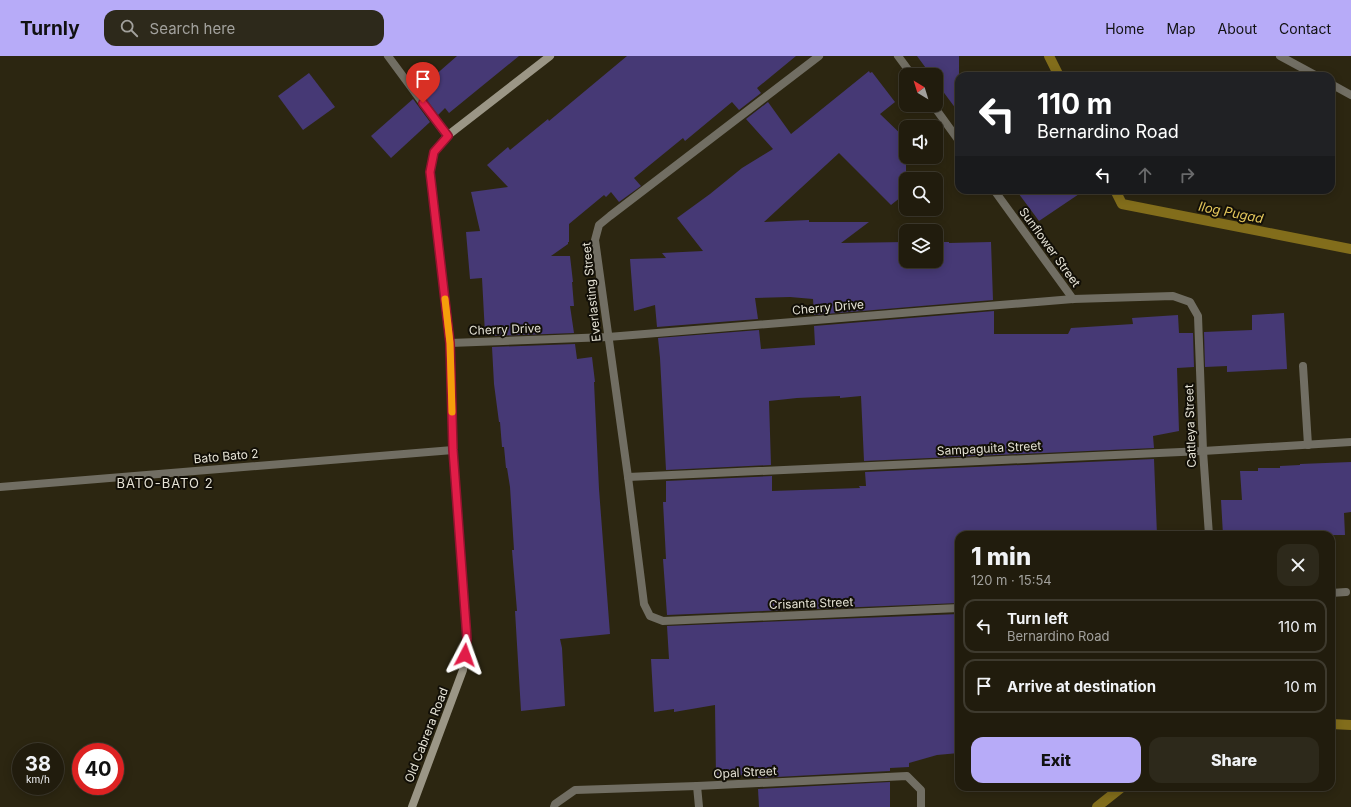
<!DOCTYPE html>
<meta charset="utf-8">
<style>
body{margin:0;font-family:Inter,sans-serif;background:#2d291b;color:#f1f3f6;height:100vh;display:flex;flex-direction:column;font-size:15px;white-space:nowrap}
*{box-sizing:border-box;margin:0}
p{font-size:13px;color:#a2a19d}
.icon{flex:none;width:22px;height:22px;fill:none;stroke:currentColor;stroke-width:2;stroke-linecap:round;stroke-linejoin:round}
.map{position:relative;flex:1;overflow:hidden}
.sheet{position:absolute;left:955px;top:475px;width:380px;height:260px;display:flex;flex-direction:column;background:#211c0d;border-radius:12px;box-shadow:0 2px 10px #0003,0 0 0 1px #3e3a2e}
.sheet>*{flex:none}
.top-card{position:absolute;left:955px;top:16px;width:380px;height:122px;border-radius:12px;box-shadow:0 2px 10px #0003,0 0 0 1px #3e3a2e;background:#202124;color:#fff;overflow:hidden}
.needle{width:26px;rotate:322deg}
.controls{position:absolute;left:899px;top:12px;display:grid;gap:8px}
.controls a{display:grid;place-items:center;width:44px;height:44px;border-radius:8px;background:#211c0d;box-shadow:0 2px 10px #0003,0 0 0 1px #3e3a2e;font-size:20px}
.speed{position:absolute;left:12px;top:687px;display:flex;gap:8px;font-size:20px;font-weight:700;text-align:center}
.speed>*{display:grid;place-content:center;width:52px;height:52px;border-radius:50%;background:#211c0d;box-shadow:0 2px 10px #0003,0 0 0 1px #3e3a2e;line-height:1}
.speed small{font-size:10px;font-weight:400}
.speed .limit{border:6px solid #d22;background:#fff;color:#111}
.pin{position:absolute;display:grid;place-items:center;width:34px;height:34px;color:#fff;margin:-41px -17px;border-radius:50% 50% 50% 0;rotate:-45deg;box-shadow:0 0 4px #0007}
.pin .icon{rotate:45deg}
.me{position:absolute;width:44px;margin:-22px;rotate:4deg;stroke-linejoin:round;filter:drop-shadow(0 0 3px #0008)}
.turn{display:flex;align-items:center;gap:14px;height:84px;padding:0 16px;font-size:18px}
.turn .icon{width:52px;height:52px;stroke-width:2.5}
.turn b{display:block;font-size:28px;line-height:34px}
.lanes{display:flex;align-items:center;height:38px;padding:0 16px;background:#0003;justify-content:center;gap:20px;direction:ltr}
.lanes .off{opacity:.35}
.round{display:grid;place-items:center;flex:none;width:42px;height:42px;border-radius:12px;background:#2d291b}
.overview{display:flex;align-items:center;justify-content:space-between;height:68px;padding:0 16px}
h1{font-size:24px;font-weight:800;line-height:30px}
.cta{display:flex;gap:8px;margin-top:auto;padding:8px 16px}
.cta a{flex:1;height:46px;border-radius:12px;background:#b7abf8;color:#111;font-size:16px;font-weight:800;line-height:46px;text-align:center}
.cta a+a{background:#2d291b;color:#f1f3f6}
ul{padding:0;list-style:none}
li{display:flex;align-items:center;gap:12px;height:54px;margin:0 8px 6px;padding:0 8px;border:2px solid #3e3a2e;border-radius:12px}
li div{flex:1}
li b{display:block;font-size:15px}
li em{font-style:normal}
header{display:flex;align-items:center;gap:24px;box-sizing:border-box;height:56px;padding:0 20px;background:#b7abf8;color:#111}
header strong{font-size:19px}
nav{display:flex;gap:22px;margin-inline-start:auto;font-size:14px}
.search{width:280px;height:36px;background:#2d291b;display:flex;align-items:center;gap:10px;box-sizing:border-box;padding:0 14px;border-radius:12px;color:#a2a19d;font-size:15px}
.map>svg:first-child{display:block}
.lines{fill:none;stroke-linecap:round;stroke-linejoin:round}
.stream{stroke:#826d1b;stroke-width:10}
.building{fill:#463975}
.lane{stroke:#716e63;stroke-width:8}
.street{stroke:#716e63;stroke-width:8}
.secondary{stroke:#9b9686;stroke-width:8}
.route-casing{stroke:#92132f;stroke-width:10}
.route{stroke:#e11d48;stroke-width:7}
.slow{stroke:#f59e0b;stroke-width:7}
.labels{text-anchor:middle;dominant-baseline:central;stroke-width:4;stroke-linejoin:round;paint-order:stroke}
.street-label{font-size:12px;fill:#e5e2d5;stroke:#120f07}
.water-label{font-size:13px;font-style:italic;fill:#e3c65b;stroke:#120f07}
.neighbourhood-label{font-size:13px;letter-spacing:1px;fill:#e5e2d5;stroke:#120f07}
</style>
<header>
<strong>Turnly</strong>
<div class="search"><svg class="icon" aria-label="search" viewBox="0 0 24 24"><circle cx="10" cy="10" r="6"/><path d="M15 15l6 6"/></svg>Search here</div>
<nav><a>Home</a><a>Map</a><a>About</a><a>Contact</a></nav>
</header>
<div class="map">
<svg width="1351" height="751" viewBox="0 0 1351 751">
<rect width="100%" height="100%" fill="#2c2611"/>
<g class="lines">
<g class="stream">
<polyline points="1049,0 1059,20"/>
<polyline points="1115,134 1122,148 1351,193"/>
<polyline points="1331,668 1351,669"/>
<polyline points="1097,751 1122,731"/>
</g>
</g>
<g class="building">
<polygon points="457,0 519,0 449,57 445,52 438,59 421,36 427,31 425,28"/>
<polygon points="627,0 796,0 757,32 761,37 739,54 732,46 685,85 683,82 634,122 641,130 619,146 611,136 606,141 604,139 569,168 569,186 568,186 568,188 551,200 570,200 573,226 572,226 574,250 570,250 574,277 492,280 491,278 485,278 482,222 470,223 466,176 480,175 471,136 508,131 487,109 508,91 510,94 548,63 549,65"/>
<polygon points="917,0 959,0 959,57 936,26 936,19 931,19"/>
<polygon points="869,15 870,17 872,16 895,46 880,58 906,83 906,137 891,149 839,97 764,166 809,164 809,166 869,166 841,187 906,186 906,205 936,205 936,186 949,186 949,187 991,186 993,244 814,259 813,243 790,241 755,242 758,263 657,271 655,249 634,255 630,203 666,202 662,197 703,195 677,162 710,138 742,112 773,93 746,63 768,46 791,78"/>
<polygon points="309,17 335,51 303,74 278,40"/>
<polygon points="413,43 430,66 391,102 371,80"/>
<polygon points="1016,134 1085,134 1039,165"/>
<polygon points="994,255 994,278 1068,278 1071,272 1133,268 1132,262 1178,259 1179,277 1193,277 1194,311 1177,312 1179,375 1153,380 1154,392 864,405 861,340 840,342 840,340 797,342 769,345 771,409 666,414 660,302 658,282 759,274 761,293 815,289 814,270"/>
<polygon points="1284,257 1287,313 1227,316 1227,310 1205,311 1204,276 1252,274 1252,259"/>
<polygon points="575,288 577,303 592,301 595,326 594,326 599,433 610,578 560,583 562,592 565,650 521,655 515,555 517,555 512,494 514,494 510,431 507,412 506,412 504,391 502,391 500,366 499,366 494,328 492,291"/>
<polygon points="1154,403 1157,479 959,479 959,547 667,559 663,503 666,503 663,446 666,446 666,425 772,420 772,435 860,432 859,430 866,430 865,416"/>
<polygon points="1351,406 1351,456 1344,457 1345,479 1223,479 1221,444 1242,444 1240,415 1258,415 1258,412 1280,412 1280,410 1300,409 1300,408"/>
<polygon points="959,558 959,697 937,699 909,707 909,711 890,712 890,715 758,722 757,718 716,721 715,649 674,656 674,653 654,656 651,603 669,603 667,570"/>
<polygon points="890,726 890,751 759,751 758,733"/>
</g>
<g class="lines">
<polyline class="lane" points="697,730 699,751"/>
<g class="street">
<polyline points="388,0 447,80"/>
<polyline points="819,0 610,160 599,169 595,184 628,421 644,548 650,560 663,565 959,552"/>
<polyline points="898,0 912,19"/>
<polyline points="1280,0 1317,20"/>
<polyline points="1331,28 1351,39"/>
<polyline points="933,49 959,85"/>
<polyline points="994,134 1073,243"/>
<polyline points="450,287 608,281 1073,243 1173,240 1190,246 1198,260 1203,395 1209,479"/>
<polyline points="1303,310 1308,389"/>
<polyline points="628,421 1203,395 1351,386"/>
<polyline points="0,431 453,394"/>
<polyline points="1331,537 1346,536"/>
<polyline points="554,751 555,748 575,734 697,730 907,720 921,734 921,751"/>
</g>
<polyline class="secondary" points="412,751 463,614 467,583 453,394 450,287 430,115 434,96 447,80 550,0"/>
</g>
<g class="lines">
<g class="route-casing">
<polyline id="route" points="423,47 448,80 434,96 430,116 450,287 453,394 467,583 465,599"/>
</g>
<use href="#route" class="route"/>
<polyline class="slow" points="445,243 450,287 452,356"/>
</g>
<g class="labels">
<g class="street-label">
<text transform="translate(1050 191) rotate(54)">Sunflower Street</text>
<text transform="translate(591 236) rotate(-96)">Everlasting Street</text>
<text transform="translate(828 251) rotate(-5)">Cherry Drive</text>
<text transform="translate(505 273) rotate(-2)">Cherry Drive</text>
<text transform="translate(1190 370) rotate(-92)">Cattleya Street</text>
<text transform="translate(989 392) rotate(-3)">Sampaguita Street</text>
<text transform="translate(226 400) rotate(-5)">Bato Bato 2</text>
<text transform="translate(811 547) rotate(-2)">Crisanta Street</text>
<text transform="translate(426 679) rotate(-69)">Old Cabrera Road</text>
<text transform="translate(745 716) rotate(-3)">Opal Street</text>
</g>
<g class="water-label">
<text transform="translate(1231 156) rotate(11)">Ilog Pugad</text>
</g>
<g class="neighbourhood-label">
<text x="165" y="427">BATO-BATO 2</text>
</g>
</g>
</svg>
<div class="controls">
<a><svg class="needle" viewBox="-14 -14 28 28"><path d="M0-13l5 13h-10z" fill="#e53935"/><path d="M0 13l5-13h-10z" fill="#a2a19d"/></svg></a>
<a><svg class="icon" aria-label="sound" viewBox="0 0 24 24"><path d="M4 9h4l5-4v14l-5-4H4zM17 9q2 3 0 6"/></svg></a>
<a><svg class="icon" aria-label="search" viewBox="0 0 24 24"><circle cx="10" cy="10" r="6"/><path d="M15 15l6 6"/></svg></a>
<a><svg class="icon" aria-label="layers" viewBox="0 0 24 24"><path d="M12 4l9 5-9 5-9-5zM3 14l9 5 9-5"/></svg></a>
</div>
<div class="speed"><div>38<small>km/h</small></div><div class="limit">40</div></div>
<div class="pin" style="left:423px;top:47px;background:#d93025"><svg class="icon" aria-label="arrive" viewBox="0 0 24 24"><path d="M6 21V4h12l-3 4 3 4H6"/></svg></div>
<svg class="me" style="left:465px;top:599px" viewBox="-20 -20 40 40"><path d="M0-17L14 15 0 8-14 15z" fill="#e11d48" stroke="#fff" stroke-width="4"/></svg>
<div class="top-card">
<div class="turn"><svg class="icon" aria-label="left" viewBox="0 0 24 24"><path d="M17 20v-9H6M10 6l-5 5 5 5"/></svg><div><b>110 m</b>Bernardino Road</div></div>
<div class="lanes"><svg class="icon" aria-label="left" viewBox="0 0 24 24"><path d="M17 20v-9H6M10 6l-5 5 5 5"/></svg><svg class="icon off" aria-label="ahead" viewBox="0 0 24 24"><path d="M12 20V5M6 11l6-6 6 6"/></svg><svg class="icon off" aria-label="right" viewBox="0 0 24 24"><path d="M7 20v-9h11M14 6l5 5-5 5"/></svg></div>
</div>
<section class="sheet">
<div class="overview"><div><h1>1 min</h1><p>120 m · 15:54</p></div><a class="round"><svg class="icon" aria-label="close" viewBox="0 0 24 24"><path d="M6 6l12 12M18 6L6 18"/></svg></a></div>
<ul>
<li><svg class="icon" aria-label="left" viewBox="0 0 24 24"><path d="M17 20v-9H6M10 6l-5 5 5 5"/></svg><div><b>Turn left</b><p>Bernardino Road</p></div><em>110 m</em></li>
<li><svg class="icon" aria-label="arrive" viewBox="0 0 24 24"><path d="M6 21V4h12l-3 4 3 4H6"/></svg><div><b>Arrive at destination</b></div><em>10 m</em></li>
</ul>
<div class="cta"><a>Exit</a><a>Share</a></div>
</section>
</div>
